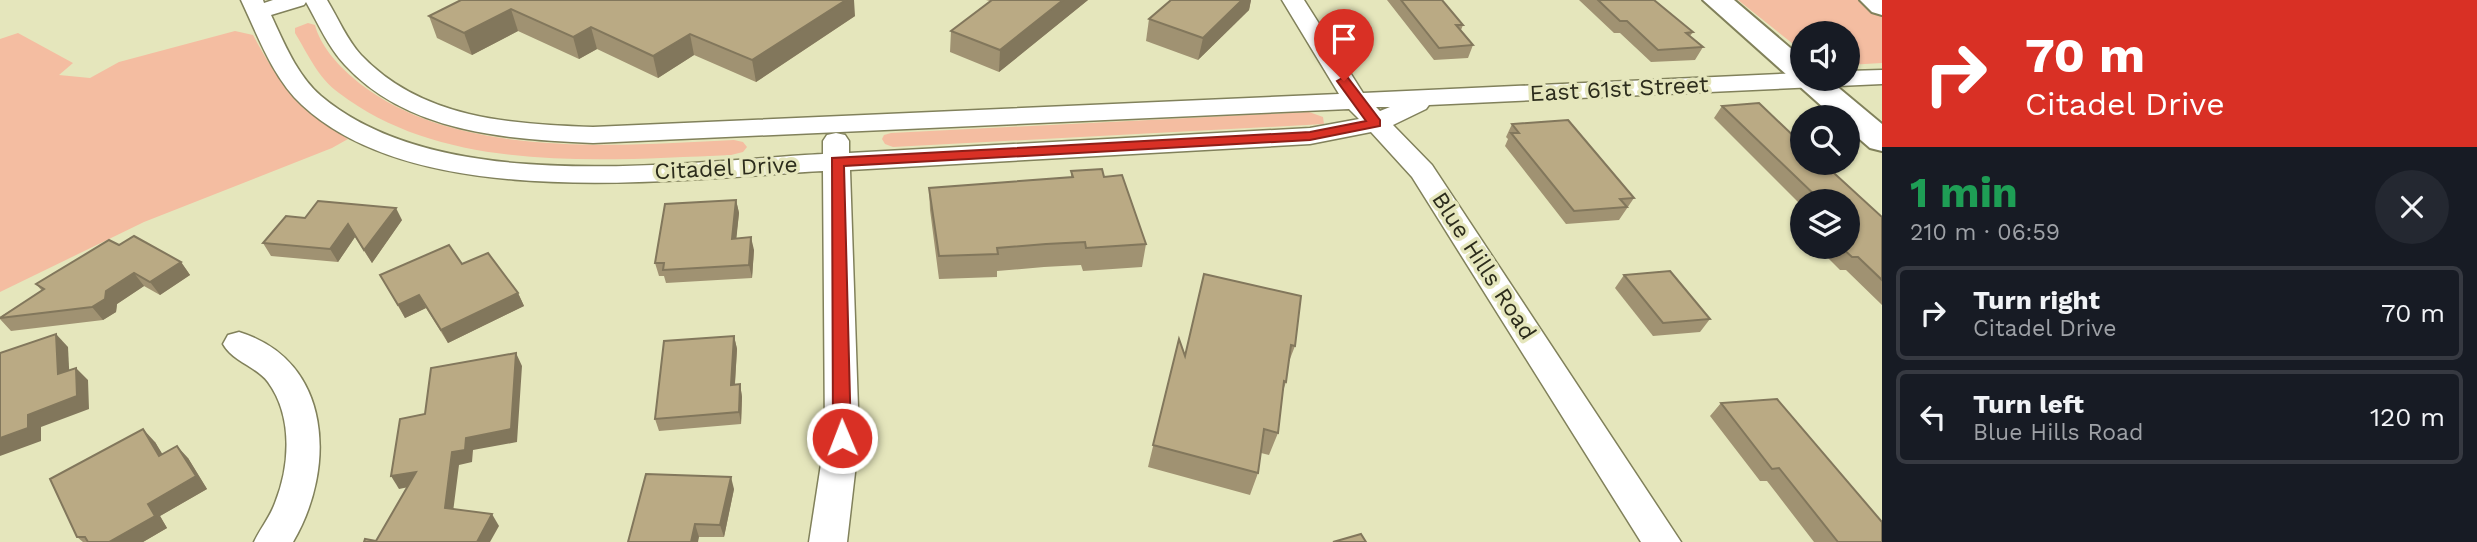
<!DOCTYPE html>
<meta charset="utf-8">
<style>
body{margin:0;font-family:"Work Sans",sans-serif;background:#242831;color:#f1f3f6;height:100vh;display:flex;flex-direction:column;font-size:26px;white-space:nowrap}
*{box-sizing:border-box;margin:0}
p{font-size:23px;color:#9ea1a6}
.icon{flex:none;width:38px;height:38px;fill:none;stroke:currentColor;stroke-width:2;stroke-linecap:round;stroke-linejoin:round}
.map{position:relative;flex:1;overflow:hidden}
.details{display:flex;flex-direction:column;background:#171b24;width:595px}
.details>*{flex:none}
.guide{background:#d93025;color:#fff;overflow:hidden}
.fabs{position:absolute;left:1790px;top:21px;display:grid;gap:14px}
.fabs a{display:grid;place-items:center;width:70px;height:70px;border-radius:50%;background:#171b24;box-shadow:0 2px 5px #0004;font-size:35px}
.pin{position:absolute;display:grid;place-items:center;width:60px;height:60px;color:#fff;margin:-72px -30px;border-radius:50% 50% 50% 0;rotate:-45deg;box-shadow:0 0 7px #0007}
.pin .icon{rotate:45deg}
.me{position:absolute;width:77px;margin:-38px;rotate:359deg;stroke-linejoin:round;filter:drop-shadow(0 0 5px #0008)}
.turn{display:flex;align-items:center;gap:24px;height:147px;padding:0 28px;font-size:32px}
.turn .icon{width:91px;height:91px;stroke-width:2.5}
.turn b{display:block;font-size:49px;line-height:60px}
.round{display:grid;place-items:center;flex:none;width:74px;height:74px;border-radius:37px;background:#242831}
.head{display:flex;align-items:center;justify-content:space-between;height:119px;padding:0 28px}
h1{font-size:42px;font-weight:700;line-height:52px;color:#1e9e55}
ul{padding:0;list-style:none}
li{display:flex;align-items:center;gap:21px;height:94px;margin:0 14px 10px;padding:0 14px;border:4px solid #363941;border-radius:10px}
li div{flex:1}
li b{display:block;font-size:26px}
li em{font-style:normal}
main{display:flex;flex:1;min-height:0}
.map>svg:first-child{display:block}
.green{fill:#f4bda1}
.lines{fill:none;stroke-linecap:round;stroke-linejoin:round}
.street-casing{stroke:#81815b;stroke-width:3}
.secondary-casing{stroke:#81815b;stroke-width:4}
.street{fill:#fff;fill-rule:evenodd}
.secondary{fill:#fff;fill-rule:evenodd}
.wall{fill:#a09272}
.shaded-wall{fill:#82775c}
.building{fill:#baaa84;stroke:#82775c;stroke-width:2}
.route{fill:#d93025;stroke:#8d1f18;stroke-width:2}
.labels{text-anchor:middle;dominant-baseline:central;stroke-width:7;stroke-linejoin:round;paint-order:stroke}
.street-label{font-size:23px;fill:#2c2c1c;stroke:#e5e6bc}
</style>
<main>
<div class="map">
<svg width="1882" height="542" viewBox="0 0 1882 542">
<rect width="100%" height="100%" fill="#e5e6bc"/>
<g class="green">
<polygon points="1738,0 1861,0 1882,15 1882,63 1848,65 1848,33 1802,33 1802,51"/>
<path d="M308,23L315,25C320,45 337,64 352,77C447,160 617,146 734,140L743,142L747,147L743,152L731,155C605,160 446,175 339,93C318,78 308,54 295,33V28Z"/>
<path d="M235,31L253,35C281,87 298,107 348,139L332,148L144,222L0,292V39L18,33L73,63L59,75L90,78L119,62Z"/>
<polygon points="1309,112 1323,117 1324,124 893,147 885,144 882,139 884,135 891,133"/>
</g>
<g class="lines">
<g class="street-casing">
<g id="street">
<path d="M241,0H263L264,3L273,0H327C338,18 347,40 361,55C422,119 510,124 593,127L1339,94L1282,0H1304L1363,93L1802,73V79H1848V71L1882,70V84L1429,105L1426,109L1393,125L1432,165L1681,542H1641L1412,177L1371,132L1310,144L850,170L859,438L847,542H809L825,438L823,171C676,179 419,214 302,105C273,78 258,36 241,0ZM306,2C318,23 328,47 345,65C408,133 506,139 593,143L1349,109L1359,119L1310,128L849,153V141L845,135L836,133L827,135L823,141V154C677,162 441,197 321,96C297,75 284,43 271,15L304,5ZM1376,107H1390L1380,111Z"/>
<path d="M239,332C333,361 336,469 293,542H254C260,529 270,517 275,503C290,466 293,416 268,382C256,366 233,362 223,344L228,335Z"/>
</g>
</g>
<g class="secondary-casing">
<g id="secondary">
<polygon points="1703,0 1734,0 1802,58 1802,79 1828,79 1882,124 1882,151 1870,148 1848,129 1848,117 1834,117"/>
<polygon points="1860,0 1882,0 1882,15 1872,12"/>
</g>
</g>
<use href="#street" class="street"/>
<use href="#secondary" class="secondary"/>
</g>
<g class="wall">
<polygon points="461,0 855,16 756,82 694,55 658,78 597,49 579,59 518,31 472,55 437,38 429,16"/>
<polygon points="986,0 1088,0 999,72 950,52 951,31 990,1"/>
<polygon points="1171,0 1251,0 1249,10 1198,60 1146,41 1149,19"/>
<polygon points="1387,0 1442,0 1463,25 1461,30 1473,45 1468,58 1434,60"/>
<polygon points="1579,0 1654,0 1693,32 1690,36 1703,47 1695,60 1651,62 1620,33 1614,33"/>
<polygon points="1722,106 1882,217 1882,305 1846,270 1840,270 1817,247 1848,247 1848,201 1802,201 1802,206 1714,118"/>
<polygon points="1512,124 1634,198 1619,220 1566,224 1505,146 1508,139 1506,137"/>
<polygon points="1071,171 1104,177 1146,244 1142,267 1083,271 1081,265 1044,267 997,271 997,277 939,279 930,210 929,188 1071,177"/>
<polygon points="736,200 739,213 736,238 754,250 752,278 666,283 664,276 659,276 655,263"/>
<polygon points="1801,207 1802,207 1802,232 1791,220"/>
<polygon points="305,218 402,220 372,263 355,237 338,262 271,256 263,243"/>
<polygon points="119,245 181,262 190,275 160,295 144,286 117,304 116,312 103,320 11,331 0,319 0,317 42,291 36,284"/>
<polygon points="462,264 518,293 524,306 448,343 426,308 405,318 380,275"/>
<polygon points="1204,274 1295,346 1288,364 1286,382 1283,391 1278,433 1269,455 1261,453 1258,473 1250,495 1148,467 1179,339 1185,355"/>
<polygon points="1624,275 1710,319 1700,332 1653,336 1615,288"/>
<polygon points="734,336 737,349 735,384 740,384 742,397 741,424 659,431 655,419"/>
<polygon points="1721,403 1882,542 1814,542 1767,481 1760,481 1710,416"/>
<polygon points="155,442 162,454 188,458 207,489 160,516 167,528 143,542 83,542 77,537"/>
<polygon points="734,489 724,537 699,537 628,542"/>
</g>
<g class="shaded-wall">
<polygon points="846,0 854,0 855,16 756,82 752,60"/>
<polygon points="1063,0 1088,0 999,72 1000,50"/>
<polygon points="1242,0 1251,0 1249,10 1198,60 1203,38"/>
<polygon points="511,9 518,31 472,55 464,33"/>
<polygon points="591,27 597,49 579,59 573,37"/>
<polygon points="690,34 694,55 658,78 653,56"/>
<polygon points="736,200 739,213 735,252 732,239"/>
<polygon points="396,208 402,220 372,263 364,250"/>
<polygon points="348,224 355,237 338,262 330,249"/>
<polygon points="751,237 754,250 752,278 749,265"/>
<polygon points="181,262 190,275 160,295 150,282"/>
<polygon points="134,273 144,286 117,304 116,312 103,320 92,307 106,291"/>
<polygon points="518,293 524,306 448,343 441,330"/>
<polygon points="419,295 426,308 405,318 398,305"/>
<polygon points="56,334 68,347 70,387 58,374"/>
<polygon points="734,336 737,349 734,397 731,385"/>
<polygon points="516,353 522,366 517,442 473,450 472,462 459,465 452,520 445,508 452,452 466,438"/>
<polygon points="76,368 88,380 89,409 41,427 41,441 0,456 0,438 28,415"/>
<polygon points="740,384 742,397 741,424 739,412"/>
<polygon points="143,429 155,442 171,468 159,456"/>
<polygon points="177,446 188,458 207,489 160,516 167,528 143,542 109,542 148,504"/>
<polygon points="416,472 424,484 399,489 391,476"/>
<polygon points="731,477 734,489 724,537 720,525"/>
<polygon points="492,514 499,526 490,542 477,542"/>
<polygon points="695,524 699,537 698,542 691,542"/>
</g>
<g class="building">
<polygon points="461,0 846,0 752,60 690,34 653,56 591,27 573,37 511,9 464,33 429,16"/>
<polygon points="992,0 1063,0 1000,50 951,31"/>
<polygon points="1171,0 1242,0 1203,38 1149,19"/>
<polygon points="1401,0 1442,0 1463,25 1456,25 1473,45 1439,48"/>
<polygon points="1598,0 1654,0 1693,32 1686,33 1703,47 1658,50 1627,21 1620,21"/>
<polygon points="1759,103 1802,144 1802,163 1823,163 1882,217 1882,280 1858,257 1852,257 1841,247 1848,247 1848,201 1821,201 1722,106"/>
<polygon points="1568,120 1634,198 1620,199 1627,207 1574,211 1511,133 1519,133 1512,124"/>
<polygon points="1102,169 1104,177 1122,175 1146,244 1086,248 1085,242 1046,244 997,248 998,254 939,256 929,188 1073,177 1071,171"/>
<polygon points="736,200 732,239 751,237 749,265 663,270 664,263 655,263 665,204"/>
<polygon points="318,201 396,208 364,250 348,224 330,249 263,243 286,216 305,218"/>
<polygon points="134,236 181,262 150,282 134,273 106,291 105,299 92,307 0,318 44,289 36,284 109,240 119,245"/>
<polygon points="449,245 462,264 488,253 518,293 441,330 419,295 398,305 380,275"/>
<polygon points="1670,271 1710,319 1663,323 1624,275"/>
<polygon points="1204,274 1301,296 1295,346 1291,345 1286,382 1284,381 1278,433 1264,429 1258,473 1153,445 1179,339 1185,356"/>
<polygon points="56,334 58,374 76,368 77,396 28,415 28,428 0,438 0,353"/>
<polygon points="734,336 731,385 740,384 739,412 655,419 664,341"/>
<polygon points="516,353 511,429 466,438 465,450 452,452 445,508 492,514 477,542 364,542 365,539 376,541 416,472 391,476 400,419 425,414 431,368"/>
<polygon points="1777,399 1882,522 1882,542 1838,542 1779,468 1772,469 1721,403"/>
<polygon points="143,429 159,456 177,446 196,476 148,504 155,516 109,542 88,542 85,537 77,537 50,479"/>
<polygon points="646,474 731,477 720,525 695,524 691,542 628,542"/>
<polygon points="1361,534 1366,542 1333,542"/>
</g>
<polygon class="route" points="1344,77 1348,78 1380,120 1380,126 1310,140 844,166 851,438 848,443 842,445 835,443 833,438 832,158 1310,132 1366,121 1337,81"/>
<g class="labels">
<g class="street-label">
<text transform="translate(1619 89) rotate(-3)">East 61st Street</text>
<text transform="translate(726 168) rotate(-3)">Citadel Drive</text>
<text transform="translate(1484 266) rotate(57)">Blue Hills Road</text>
</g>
</g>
</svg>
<div class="fabs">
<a><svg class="icon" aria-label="sound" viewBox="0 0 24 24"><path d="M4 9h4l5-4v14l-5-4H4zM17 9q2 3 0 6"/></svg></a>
<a><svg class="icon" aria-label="search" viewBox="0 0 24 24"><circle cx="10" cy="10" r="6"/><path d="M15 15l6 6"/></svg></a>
<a><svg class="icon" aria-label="layers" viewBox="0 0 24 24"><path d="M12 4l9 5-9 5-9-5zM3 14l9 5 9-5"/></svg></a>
</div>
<div class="pin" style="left:1344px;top:81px;background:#d93025"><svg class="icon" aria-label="arrive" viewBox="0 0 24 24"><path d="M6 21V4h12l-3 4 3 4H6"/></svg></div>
<svg class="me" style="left:842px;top:438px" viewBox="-20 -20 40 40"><circle r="17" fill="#d93025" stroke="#fff" stroke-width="3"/><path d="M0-11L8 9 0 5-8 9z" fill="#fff"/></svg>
</div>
<section class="details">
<div class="guide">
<div class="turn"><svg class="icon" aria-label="right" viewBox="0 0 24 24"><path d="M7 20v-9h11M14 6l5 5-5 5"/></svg><div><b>70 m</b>Citadel Drive</div></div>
</div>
<div class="head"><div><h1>1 min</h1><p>210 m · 06:59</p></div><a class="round"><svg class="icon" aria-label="close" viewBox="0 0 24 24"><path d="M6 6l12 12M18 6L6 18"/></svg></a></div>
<ul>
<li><svg class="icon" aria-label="right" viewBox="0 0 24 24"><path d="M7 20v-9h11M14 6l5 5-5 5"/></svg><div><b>Turn right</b><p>Citadel Drive</p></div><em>70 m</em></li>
<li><svg class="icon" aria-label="left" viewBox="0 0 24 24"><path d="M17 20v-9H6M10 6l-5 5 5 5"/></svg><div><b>Turn left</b><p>Blue Hills Road</p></div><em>120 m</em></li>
</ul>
</section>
</main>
